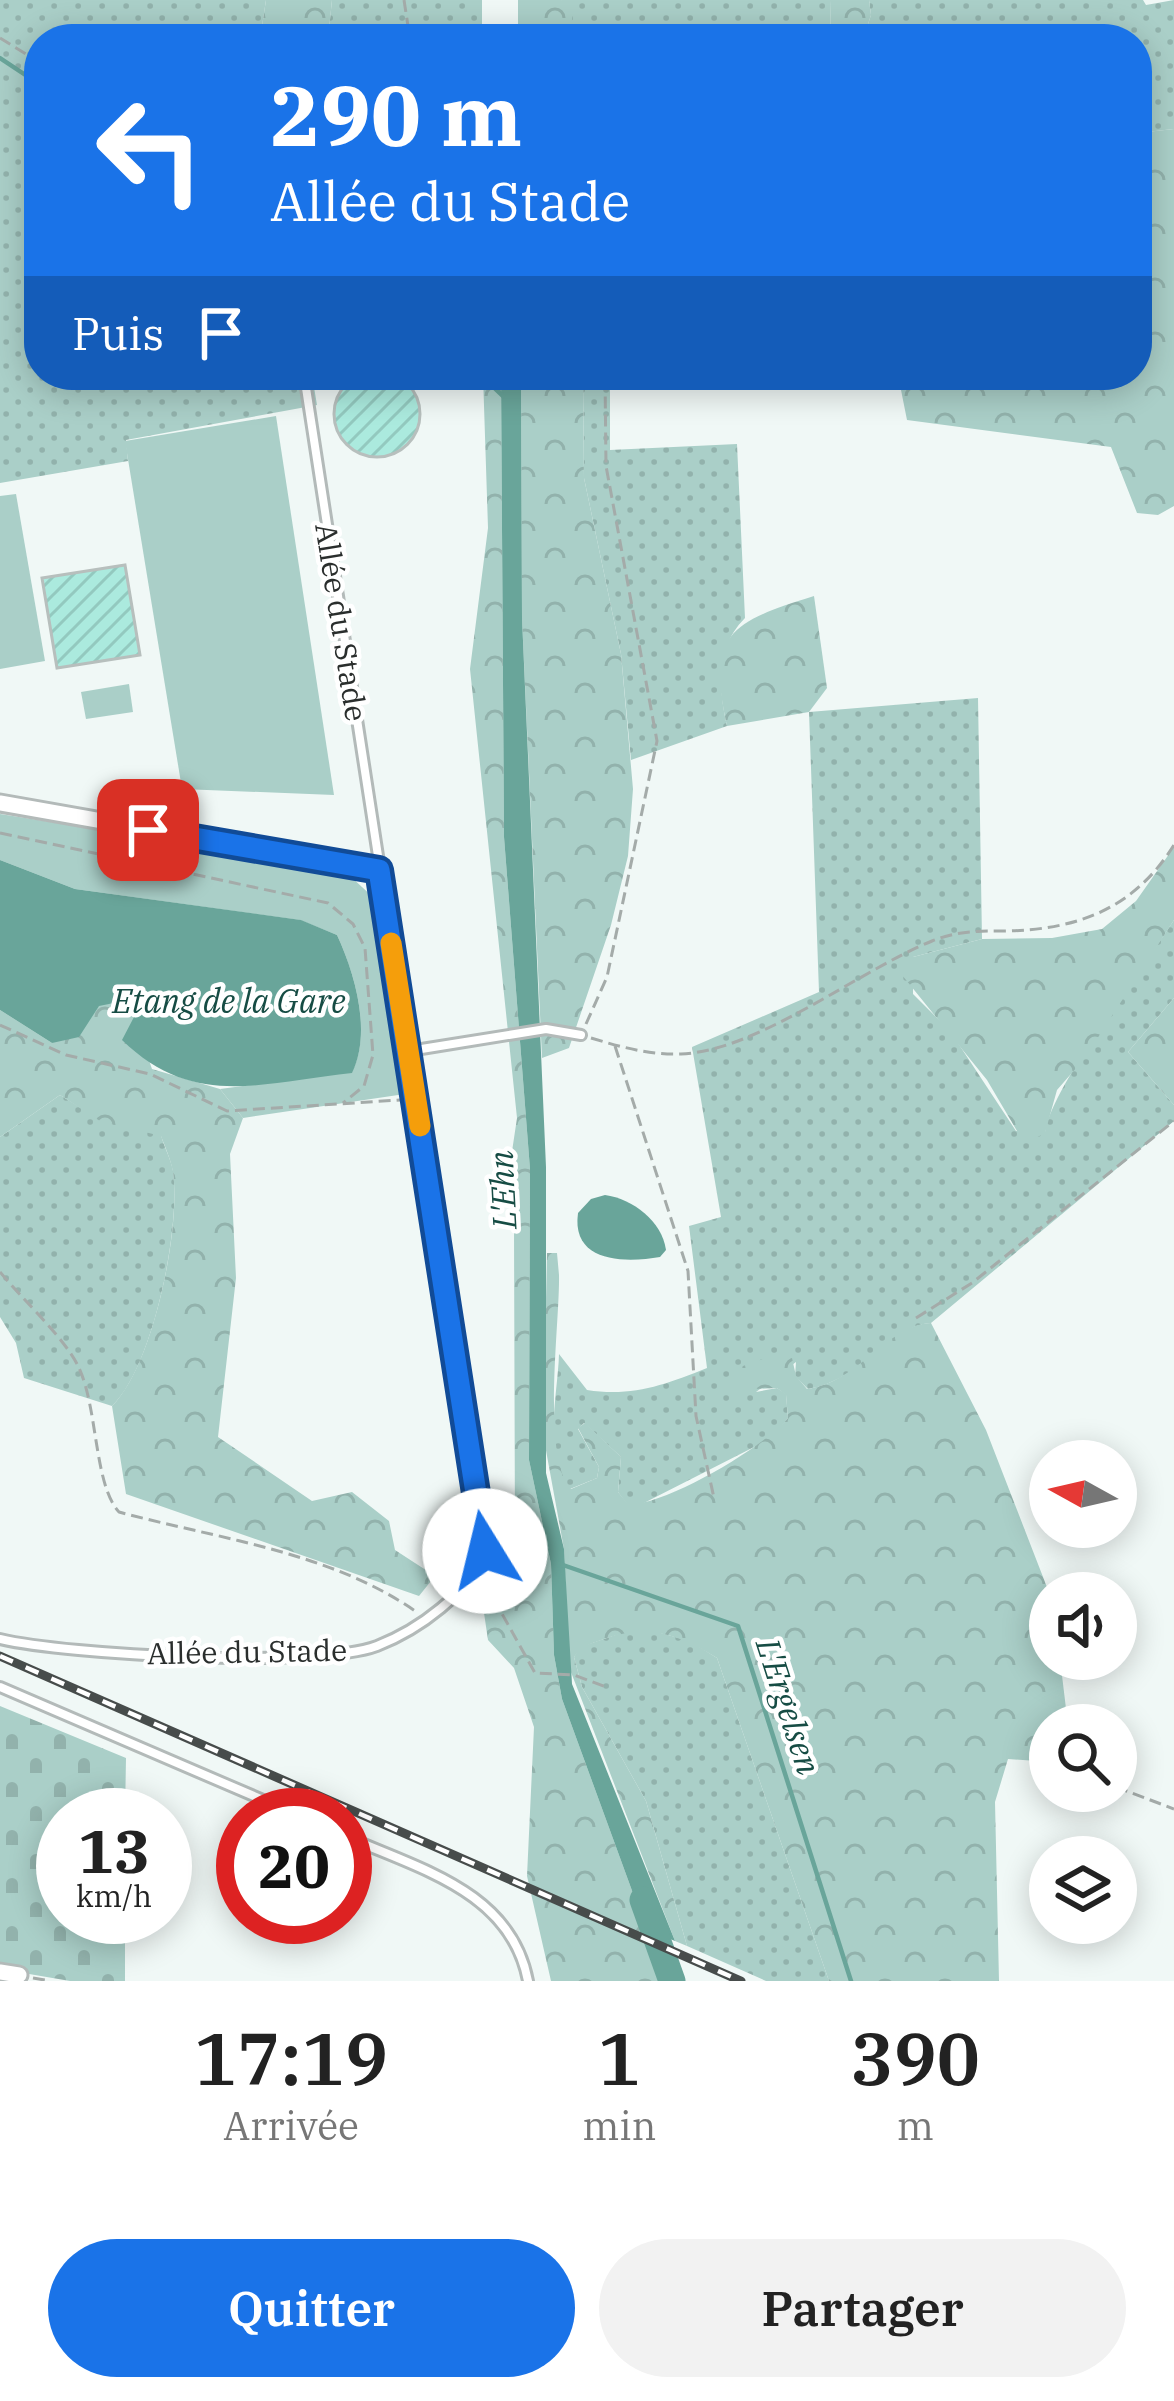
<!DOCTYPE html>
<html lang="fr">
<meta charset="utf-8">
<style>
body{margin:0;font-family:"IBM Plex Serif",serif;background:#f2f2f2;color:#222;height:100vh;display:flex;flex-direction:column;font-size:45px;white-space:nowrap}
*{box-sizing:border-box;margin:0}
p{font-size:39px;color:#767676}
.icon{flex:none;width:66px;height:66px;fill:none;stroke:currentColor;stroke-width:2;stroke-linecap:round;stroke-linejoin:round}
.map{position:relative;height:1981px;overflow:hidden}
.panel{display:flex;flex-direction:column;background:#fff;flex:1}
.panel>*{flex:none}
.hud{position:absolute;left:24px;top:24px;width:1128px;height:366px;border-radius:48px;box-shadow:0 6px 30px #0003;background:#1a73e8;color:#fff;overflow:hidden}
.needle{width:78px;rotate:278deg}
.controls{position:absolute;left:1029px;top:1440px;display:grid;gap:24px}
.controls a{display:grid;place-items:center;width:108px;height:108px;border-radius:50%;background:#fff;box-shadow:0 6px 30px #0003;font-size:60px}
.speed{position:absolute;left:36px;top:1788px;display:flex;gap:24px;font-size:60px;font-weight:700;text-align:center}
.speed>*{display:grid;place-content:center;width:156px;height:156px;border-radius:50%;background:#fff;box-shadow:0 6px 30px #0003;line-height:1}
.speed small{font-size:30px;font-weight:400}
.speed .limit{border:18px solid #d22;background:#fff;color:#111}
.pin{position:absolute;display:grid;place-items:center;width:102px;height:102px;color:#fff;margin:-51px;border-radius:24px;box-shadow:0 6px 18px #0006}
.me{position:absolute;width:132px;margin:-66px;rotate:351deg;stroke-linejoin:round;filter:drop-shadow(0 0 9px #0008)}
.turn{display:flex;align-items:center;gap:42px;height:252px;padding:0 48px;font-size:54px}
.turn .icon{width:156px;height:156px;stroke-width:2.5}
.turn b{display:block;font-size:84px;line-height:102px}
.then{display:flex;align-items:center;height:114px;padding:0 48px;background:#0003;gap:24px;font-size:45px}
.eta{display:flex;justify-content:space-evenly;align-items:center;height:204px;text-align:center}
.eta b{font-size:72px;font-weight:600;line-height:84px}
.action{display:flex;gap:24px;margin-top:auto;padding:24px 48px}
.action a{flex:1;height:138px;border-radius:72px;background:#1a73e8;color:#fff;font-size:48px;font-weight:600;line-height:138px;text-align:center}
.action a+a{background:#f2f2f2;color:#222}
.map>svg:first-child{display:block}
.grass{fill:url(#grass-dots)}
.forest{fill:url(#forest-crowns)}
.cemetery{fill:url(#cemetery-stones)}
.green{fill:#aacfc8}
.water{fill:#69a59a}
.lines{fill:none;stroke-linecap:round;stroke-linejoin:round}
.stream{stroke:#69a59a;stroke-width:4.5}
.river{stroke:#69a59a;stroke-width:27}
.building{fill:url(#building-hatch);stroke:#b7bfbd;stroke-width:3}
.lane-casing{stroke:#b3bab9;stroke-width:14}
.street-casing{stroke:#b3bab9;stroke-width:21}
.path{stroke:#a4aba9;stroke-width:3;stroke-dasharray:12 6;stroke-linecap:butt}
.lane{stroke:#fff;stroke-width:8}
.street{stroke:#fff;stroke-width:15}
.rail-casing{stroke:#474c4b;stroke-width:9}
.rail{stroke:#fff;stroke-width:4.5;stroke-dasharray:14;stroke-linecap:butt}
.route-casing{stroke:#114b97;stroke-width:30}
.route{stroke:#1a73e8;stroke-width:21}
.slow{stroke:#f59e0b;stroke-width:21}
.labels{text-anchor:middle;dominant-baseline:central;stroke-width:9;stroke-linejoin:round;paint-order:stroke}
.street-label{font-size:30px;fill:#2a2e2d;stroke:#fff}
.water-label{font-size:33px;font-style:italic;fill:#164c44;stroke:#fff}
</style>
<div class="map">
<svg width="1174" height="1981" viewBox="0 0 1174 1981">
<defs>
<pattern id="grass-dots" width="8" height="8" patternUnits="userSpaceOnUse" patternTransform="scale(3)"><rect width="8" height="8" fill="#aacfc8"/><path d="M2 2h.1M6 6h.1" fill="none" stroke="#92b2ac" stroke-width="1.8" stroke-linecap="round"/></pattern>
<pattern id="forest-crowns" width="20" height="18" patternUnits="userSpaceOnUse" patternTransform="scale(3)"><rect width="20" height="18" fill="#aacfc8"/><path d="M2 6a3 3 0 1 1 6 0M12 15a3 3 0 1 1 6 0" fill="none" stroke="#92b2ac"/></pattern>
<pattern id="cemetery-stones" width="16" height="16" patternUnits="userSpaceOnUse" patternTransform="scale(3)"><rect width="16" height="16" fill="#aacfc8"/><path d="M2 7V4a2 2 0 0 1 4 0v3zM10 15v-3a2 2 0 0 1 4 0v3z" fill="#92b2ac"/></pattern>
<pattern id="building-hatch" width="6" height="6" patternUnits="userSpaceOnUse" patternTransform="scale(3)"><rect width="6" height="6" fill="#abeade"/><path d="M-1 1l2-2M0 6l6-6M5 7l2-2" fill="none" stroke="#93c9bf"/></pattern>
</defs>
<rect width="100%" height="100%" fill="#f0f8f6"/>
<g class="grass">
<polygon points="0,0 266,0 260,39 39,39 39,375 312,375 317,405 126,440 128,461 0,483"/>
<polygon points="332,0 482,0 482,39 328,39"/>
<polygon points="561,0 830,0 831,39 569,39"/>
<polygon points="869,0 1143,0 1146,5 1174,0 1174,129 1137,133 1137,39 863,39 871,15"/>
<path d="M583,375H610V450L737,444L745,618C716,647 718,687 727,726L631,760L621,654L584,478Z"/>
<path d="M978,698L982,939L913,957V994L950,1031L1016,1131L1045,1132C1050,1090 1145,965 1174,920V998L1128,1052L1174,1105V1121L931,1323C891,1325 861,1381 808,1389L795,1376L796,1362L756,1392L777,1388L786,1394L788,1418L772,1438L640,1505L627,1504L618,1492L621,1457L584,1423L578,1429L599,1467L597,1478L570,1489C542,1458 558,1393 559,1354L587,1390C632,1397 665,1385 707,1368L689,1226L721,1217L692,1047L819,992L809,712Z"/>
<path d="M60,1095L91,1114L161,1135C164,1147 171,1159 173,1171C181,1228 153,1367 112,1406L24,1378L16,1343L0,1317V1137Z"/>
<polygon points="639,1627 690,1641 717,1658 829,1981 766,1981 687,1946 646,1801 582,1687 574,1657 580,1647"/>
</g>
<g class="forest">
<polygon points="266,0 332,0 328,39 260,39"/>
<polygon points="518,0 561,0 574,7 569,39 518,39"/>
<polygon points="830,0 869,0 871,15 863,39 831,39"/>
<polygon points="1174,129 1174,506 1158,515 1137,513 1111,447 907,420 898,375 1137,375 1137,133"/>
<polygon points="483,375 501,375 504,837 530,1169 529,1460 551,1564 554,1655 562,1699 646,1929 674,1981 551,1981 527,1876 534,1727 514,1668 488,1640 480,1586 491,1555 515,1540 514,1229 507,1185 517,1118 470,669 488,528"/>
<polygon points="521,375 583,375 584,478 621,654 633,789 628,856 611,925 569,1048 542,1058 522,618"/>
<path d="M814,596L827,688L809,712L727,726C706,633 731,622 814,596Z"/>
<polygon points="1174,847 1174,920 1084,1059 1057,1090 1045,1133 1034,1139 1017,1131 987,1080 902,975 913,957 982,939 1052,938 1102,929 1136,901"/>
<polygon points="1174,998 1174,1105 1128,1052"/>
<path d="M119,1002L134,1017L152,1069L220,1089L243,1118L230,1154L236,1278L218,1437L312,1501L352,1492L389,1521L395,1550L435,1576L419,1596L126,1494L112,1406C153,1366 181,1229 173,1172C171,1160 165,1147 161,1136L100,1121L60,1095L0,1137V1010L52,1043L99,1005Z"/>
<path d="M547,1253H557L559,1275C560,1323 541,1458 571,1489L597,1478L599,1467L578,1428L585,1423L621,1457L618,1492L628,1504C663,1507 766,1446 788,1418L786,1395L777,1388L733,1390L730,1382L743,1366L790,1349L796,1376L807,1389C859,1382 889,1324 931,1323L986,1430L1050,1595V1659H1060L1068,1725H1050V1762L1008,1759L995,1802L999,1981H829L717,1658C680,1635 648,1624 607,1638C593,1643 582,1645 574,1657L582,1687L646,1801L687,1946L675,1941L569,1667L564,1549L543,1434Z"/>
</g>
<polygon class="cemetery" points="0,1706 126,1758 125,1815 63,1815 63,1917 125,1917 125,1981 70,1981 0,1969"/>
<g class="green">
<polygon points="276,416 334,795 182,789 125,441"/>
<polygon points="16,494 45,661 0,669 0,496"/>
<polygon points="129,684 133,712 86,719 81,692"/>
<path d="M0,814L297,861L349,875L375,899L405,1094L243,1118L220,1089L352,1072C372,1032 355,974 337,935L300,920L75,889L0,860Z"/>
</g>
<g class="water">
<polygon points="501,375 521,375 522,618 546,1167 546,1473 564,1549 572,1684 675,1941 646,1929 562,1699 554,1655 551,1564 529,1460 530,1169 504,837"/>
<path d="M0,860L75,889L301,920L337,935C355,974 372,1032 352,1073C263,1082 194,1110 122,1040L134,1017L119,1002L99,1006L79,1037L52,1043L0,1010Z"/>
<path d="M605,1195C633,1199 662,1221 666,1250L660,1257C625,1263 571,1263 578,1213L591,1199Z"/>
</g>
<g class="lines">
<g class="stream">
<polyline points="0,58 39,84"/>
<polyline points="481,375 503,396"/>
<polyline points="563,1565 738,1626 851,1981"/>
</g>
<polyline class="river" points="643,1900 672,1981"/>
</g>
<g class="building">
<circle cx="377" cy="414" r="43"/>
<polygon points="125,565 140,655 57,668 42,578"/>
</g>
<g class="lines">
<g class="lane-casing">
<g id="lane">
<polyline points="409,1051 546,1029 581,1035"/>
<path d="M0,1639C67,1655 316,1669 377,1646C418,1630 470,1593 485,1551L304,375"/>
<polyline points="0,1687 298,1815"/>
<path d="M345,1836C419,1869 511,1891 528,1981"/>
</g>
</g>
<g class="street-casing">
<g id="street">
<polyline points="0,803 379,870"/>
<polyline points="0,1972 19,1975"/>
</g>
</g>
<g class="path">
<polyline points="404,0 410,39"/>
<polyline points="0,38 39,62"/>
<polyline points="0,833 328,903 353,924 365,948 373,1055 364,1086 343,1103"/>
<polyline points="586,1024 607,977 657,741 606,466 605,375"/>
<polyline points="0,1025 66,1055 150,1074 227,1111 400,1100"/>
<path d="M591,1038C621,1047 649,1055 681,1054C758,1051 858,971 932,941C956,931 978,931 1004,931C1077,930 1134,909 1174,845"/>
<polyline points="615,1046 688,1271 696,1416 714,1498"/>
<path d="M0,1272C22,1299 66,1339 79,1368C98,1409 94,1485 119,1512C219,1539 332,1552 418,1613"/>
<polyline points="916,1318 972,1283 1174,1121"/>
<polyline points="479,1587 501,1612 535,1673 574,1675 606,1687"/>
<polyline points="1037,1757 1050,1762"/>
<polyline points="1116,1787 1174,1809"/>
<polyline points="33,1978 50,1981"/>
</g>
<use href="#lane" class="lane"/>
<use href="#street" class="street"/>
<g class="rail-casing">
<polyline id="rail" points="0,1656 741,1981"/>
</g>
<use href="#rail" class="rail"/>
</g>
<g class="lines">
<g class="route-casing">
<polyline id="route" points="148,830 379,870 485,1551"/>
</g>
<use href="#route" class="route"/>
<polyline class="slow" points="391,943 420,1126"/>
</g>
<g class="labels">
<g class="street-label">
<text transform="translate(342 622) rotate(81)">Allée du Stade</text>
<text transform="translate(247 1651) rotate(-1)">Allée du Stade</text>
</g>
<g class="water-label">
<text x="229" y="1000">Etang de la Gare</text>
<text transform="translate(502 1190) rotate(-93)">L'Ehn</text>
<text transform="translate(789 1706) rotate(72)">L'Ergelsen</text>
</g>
</g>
</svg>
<div class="controls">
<a><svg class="needle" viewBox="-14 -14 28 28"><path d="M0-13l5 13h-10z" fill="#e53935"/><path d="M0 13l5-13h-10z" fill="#767676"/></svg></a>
<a><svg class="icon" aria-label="sound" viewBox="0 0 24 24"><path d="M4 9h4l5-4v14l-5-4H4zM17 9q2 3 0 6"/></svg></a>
<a><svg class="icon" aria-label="search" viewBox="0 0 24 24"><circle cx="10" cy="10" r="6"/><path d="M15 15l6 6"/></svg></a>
<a><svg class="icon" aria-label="layers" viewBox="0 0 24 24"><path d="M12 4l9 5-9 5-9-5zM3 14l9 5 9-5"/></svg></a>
</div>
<div class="speed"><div>13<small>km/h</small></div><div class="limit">20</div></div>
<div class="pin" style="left:148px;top:830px;background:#d93025"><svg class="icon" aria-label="arrive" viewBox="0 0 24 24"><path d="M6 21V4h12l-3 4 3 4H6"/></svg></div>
<svg class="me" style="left:485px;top:1551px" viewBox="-20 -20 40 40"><circle r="19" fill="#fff"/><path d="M0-13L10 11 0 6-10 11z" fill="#1a73e8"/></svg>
<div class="hud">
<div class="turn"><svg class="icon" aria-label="left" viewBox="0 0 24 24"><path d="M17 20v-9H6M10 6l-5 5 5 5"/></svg><div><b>290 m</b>Allée du Stade</div></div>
<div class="then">Puis<svg class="icon" aria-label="arrive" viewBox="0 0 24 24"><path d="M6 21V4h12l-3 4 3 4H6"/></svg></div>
</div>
</div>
<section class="panel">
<div class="eta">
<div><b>17:19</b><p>Arrivée</p></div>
<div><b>1</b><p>min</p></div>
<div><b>390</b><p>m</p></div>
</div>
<div class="action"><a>Quitter</a><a>Partager</a></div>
</section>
